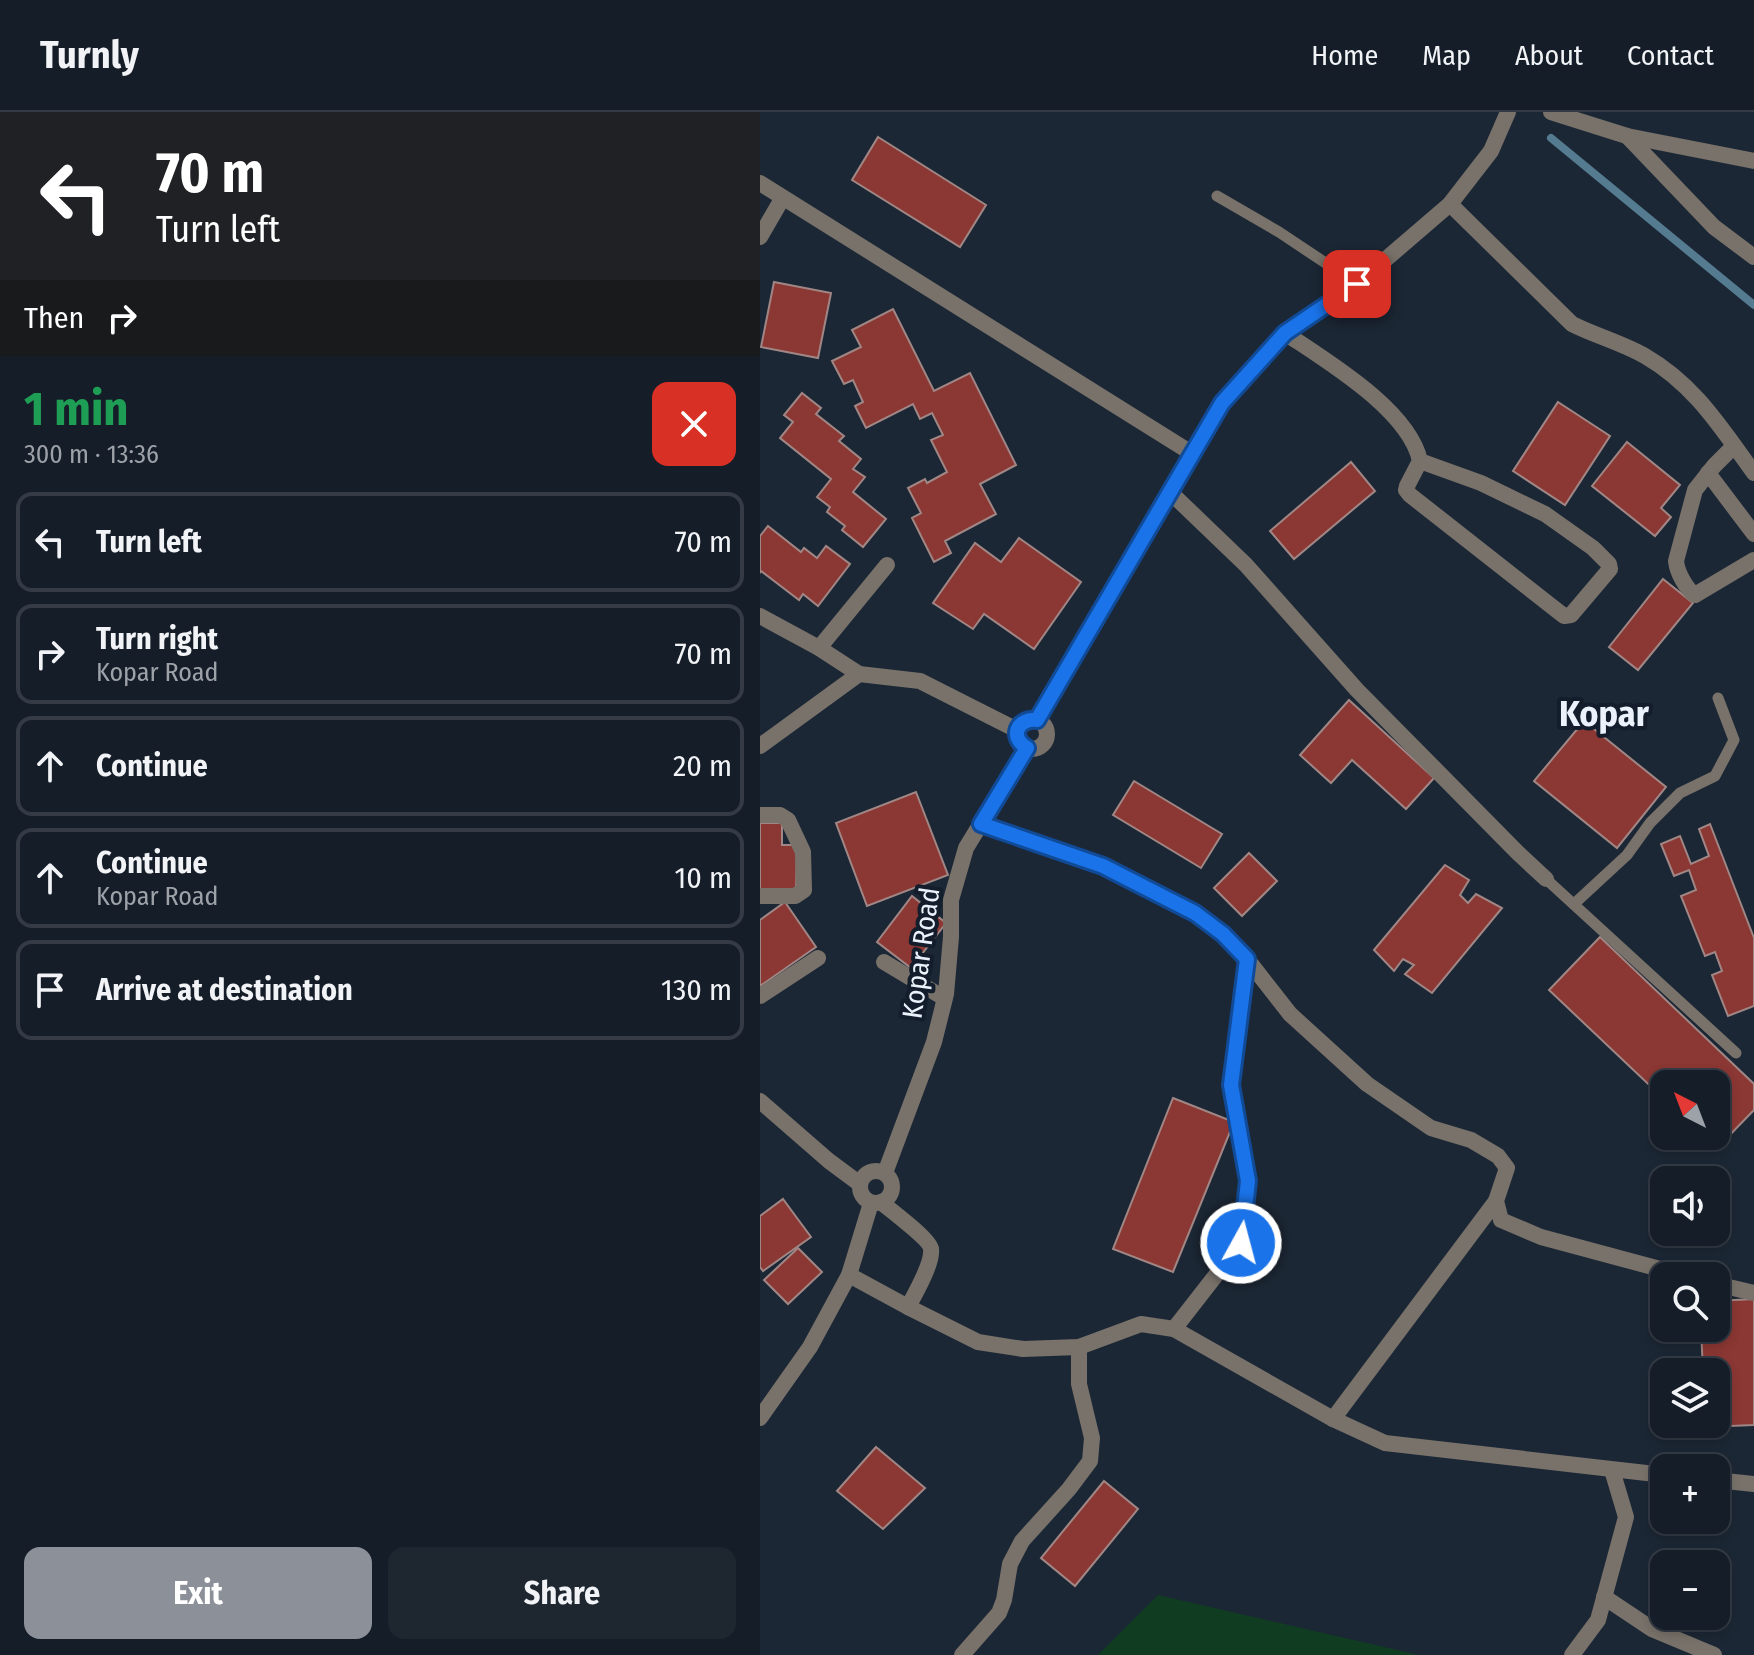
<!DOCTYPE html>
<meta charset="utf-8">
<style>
body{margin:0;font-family:"Fira Sans Condensed",sans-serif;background:#1e2630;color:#f1f3f6;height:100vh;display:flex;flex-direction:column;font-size:30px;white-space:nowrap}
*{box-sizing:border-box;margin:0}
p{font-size:26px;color:#9da2a8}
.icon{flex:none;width:44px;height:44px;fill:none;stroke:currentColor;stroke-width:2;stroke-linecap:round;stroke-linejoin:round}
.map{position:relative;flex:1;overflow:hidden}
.sheet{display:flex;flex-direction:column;background:#151d28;width:760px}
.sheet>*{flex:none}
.banner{background:#202124;color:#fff;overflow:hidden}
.needle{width:52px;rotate:318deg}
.buttons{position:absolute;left:890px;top:958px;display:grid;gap:16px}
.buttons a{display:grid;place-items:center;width:80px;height:80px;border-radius:16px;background:#151d28;box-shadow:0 4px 12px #0003,0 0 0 2px #343b45;font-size:40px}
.pin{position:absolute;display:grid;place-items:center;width:68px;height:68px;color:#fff;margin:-34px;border-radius:16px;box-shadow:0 4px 12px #0006}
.me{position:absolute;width:88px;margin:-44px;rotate:7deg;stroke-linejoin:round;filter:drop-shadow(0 0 6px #0008)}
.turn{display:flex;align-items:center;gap:28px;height:168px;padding:0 24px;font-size:36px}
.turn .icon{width:104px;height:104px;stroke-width:2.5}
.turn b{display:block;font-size:56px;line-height:68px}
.then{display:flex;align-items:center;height:76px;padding:0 24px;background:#0003;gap:16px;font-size:30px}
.round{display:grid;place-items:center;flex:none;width:84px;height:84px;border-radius:16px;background:#1e2630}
.head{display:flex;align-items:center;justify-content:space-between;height:136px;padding:0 24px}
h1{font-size:48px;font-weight:700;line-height:60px;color:#1e9e55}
.cta{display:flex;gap:16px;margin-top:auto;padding:16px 24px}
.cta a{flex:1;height:92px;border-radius:16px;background:#8c9099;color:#fff;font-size:32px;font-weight:700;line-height:92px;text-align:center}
.cta a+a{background:#1e2630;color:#f1f3f6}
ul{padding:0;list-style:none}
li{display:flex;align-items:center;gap:24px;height:100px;margin:0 16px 12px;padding:0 8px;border:4px solid #343b45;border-radius:16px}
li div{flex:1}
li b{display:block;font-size:30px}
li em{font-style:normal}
header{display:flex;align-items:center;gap:48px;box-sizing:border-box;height:112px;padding:0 40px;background:#151d28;border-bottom:2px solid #343b45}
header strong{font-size:38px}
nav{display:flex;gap:44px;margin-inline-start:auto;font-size:28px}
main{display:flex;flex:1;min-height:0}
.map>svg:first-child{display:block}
.green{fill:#103d22}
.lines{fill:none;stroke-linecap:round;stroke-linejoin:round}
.stream{stroke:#547b90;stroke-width:8}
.building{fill:#8b3733;stroke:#a08785;stroke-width:2}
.service{stroke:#78726a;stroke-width:11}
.minor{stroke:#78726a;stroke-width:16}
.tertiary{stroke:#78726a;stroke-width:16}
.route-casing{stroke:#114b97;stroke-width:20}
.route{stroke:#1a73e8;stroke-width:14}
.labels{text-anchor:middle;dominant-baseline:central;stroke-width:8;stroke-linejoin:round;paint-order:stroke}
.street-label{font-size:28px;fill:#ebf2fc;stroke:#131d2b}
.district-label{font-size:36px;font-weight:bold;fill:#ebf2fc;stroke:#131d2b}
</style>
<header>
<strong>Turnly</strong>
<nav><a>Home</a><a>Map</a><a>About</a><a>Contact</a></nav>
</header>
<main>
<section class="sheet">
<div class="banner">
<div class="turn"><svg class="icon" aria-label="left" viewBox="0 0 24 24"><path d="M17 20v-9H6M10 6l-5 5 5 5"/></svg><div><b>70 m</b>Turn left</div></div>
<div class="then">Then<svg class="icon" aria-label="right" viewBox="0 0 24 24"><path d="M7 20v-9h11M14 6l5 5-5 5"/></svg></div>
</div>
<div class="head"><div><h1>1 min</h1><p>300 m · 13:36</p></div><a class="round" style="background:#d93025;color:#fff"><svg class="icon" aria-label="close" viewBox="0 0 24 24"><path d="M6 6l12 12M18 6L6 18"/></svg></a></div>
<ul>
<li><svg class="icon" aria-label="left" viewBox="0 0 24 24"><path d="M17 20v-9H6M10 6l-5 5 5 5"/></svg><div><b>Turn left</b></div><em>70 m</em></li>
<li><svg class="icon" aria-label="right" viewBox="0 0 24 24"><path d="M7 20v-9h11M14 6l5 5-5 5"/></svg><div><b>Turn right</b><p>Kopar Road</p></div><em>70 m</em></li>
<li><svg class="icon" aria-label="ahead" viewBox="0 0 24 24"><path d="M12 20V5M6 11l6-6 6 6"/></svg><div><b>Continue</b></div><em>20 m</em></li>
<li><svg class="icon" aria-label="ahead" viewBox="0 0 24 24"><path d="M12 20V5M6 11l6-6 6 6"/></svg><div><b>Continue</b><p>Kopar Road</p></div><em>10 m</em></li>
<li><svg class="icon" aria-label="arrive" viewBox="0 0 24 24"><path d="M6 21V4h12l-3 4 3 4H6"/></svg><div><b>Arrive at destination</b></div><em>130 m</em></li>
</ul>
<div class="cta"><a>Exit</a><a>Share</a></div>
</section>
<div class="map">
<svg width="994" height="1543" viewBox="0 0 994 1543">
<rect width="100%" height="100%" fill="#1c2735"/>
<polygon class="green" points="398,1483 659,1543 338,1543"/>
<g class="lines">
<polyline class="stream" points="791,26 994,193"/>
</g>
<g class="building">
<polygon points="118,25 226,93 200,135 92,68"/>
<polygon points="14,170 71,181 58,246 1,235"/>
<polygon points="133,197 174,279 210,261 256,353 220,372 236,402 185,429 191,441 174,450 152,406 161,401 148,376 165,367 167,371 187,360 171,328 183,323 172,301 160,307 153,292 106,316 95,294 103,290 93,268 84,272 72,249 101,235 92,218"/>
<polygon points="42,281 61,296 56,302 84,324 79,329 101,347 93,357 105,365 93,380 126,407 103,435 82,418 85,414 67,400 70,395 57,385 71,367 20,326 33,310 24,303"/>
<polygon points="798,290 850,324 805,393 753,359"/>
<polygon points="867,330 920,373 901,396 911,405 895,424 832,374"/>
<polygon points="591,350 615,379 534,447 510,419"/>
<polygon points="8,414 41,440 44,436 57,446 66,434 90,452 58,494 43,482 39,488 1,459 0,461 0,424"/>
<polygon points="259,426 321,470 274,537 224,502 213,517 173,491 215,431 241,450"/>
<polygon points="903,467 933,491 878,558 849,535"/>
<polygon points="589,588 674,666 646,697 592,648 571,671 540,643"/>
<polygon points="824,609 906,675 857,736 774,669"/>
<polygon points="374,669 462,722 441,756 353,703"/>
<polygon points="156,680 188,763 107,794 76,711"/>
<polygon points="0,711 22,711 22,733 37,733 36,781 0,781"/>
<polygon points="950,712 994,826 994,894 968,904 952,863 962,859 955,840 945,844 921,784 936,778 929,758 914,764 901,732 920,724 931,752 949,744 939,717"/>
<polygon points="489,741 517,769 482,804 454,776"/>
<polygon points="685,753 709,768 700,783 708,791 716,782 742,796 672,881 645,862 654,853 643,847 634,859 614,838"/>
<polygon points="152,784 186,811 151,856 117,830"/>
<polygon points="25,790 56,835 0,874 0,808"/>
<polygon points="840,825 994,972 994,998 959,1034 949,1024 956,1024 956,972 904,972 904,987 789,878"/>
<polygon points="413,986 474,1010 413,1160 353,1137"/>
<polygon points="23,1087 51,1125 3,1159 0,1155 0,1104"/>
<polygon points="38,1136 62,1160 28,1192 4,1168"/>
<polygon points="994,1187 994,1313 945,1315 944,1312 956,1312 956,1260 943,1260 941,1216 956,1216 956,1189"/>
<polygon points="116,1335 165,1376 123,1417 77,1379"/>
<polygon points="344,1369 378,1397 315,1474 281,1446"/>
</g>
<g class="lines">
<g class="service">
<polyline points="457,84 519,120 597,172"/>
<polyline points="786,767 976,941"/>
<polyline points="814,792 867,743 890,711 920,681 955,664 974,628 958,586"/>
</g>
<g class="minor">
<polyline points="791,0 867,24 994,49"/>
<polyline points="867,24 954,115 994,145"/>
<path d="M690,92L812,212C836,224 862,231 885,244C935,273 961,316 994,361"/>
<polyline points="0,125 22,87"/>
<path d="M525,221C568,250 649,298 660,349L721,371L785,402L833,436L849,452L850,457L811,503L804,504L650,383L646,378L647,374L660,349"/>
<path d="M974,334L954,354L935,378L916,449C917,460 926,477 935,483L994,448"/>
<polyline points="948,361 994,422"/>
<polyline points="411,381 486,453 597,578 758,741 786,767"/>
<polyline points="0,504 59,536 99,562"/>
<polyline points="59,536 127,453"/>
<circle cx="272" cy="622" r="15"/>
<polyline points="277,608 433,342"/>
<polyline points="0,634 99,562 160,569 257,618"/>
<polyline points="0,703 20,703 28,708 43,740 44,778 35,784 0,784"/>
<polyline points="221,712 343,754 435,801 463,822 487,847 471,973 488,1069 481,1131 414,1217 573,1307 625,1331 904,1363"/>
<polyline points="487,847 530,902 607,972 671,1016 711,1028 738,1044 747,1056 736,1089 741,1108 781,1125 926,1164"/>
<polyline points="124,850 184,886"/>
<polyline points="0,884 58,846"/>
<polyline points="0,989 69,1049 100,1072"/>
<circle cx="116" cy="1075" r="16"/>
<polyline points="125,1061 174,930 186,882 191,825 191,788 206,736 267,636"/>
<path d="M121,1090C130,1098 170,1127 171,1137C173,1151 155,1182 148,1195"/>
<polyline points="89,1163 148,1195 218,1230 263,1237 319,1235 381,1212 414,1217"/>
<polyline points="956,1172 994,1181"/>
<polyline points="0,1306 50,1235 89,1163 111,1091"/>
<polyline points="573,1307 736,1089"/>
<polyline points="956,1368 994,1372"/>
<polyline points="844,1485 892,1517 954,1543"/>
<polyline points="202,1543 239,1501 244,1488 250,1452 262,1429 309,1377 330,1349 332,1326 319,1272 319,1235"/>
<polyline points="812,1543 838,1508 866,1405 852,1358"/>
</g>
<polyline class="tertiary" points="0,71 433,342 462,291 525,221 597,172 690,92 731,39 748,0"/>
</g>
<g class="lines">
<g class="route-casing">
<path id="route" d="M481,1131L488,1069L471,973L487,847L463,822L435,801L343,754L221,712L267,636C249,625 257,606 277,608L462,291L525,221L597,172"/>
</g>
<use href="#route" class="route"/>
</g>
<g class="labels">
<g class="street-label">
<text transform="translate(161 841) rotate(-82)">Kopar Road</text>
</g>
<g class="district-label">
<text x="844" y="602">Kopar</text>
</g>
</g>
</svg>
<div class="buttons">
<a><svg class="needle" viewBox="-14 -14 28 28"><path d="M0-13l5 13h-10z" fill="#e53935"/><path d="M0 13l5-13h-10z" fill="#9da2a8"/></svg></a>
<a><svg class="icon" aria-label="sound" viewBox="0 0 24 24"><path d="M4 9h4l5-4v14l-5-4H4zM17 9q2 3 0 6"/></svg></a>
<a><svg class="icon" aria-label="search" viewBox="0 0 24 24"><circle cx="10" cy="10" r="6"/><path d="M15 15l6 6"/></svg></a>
<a><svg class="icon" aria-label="layers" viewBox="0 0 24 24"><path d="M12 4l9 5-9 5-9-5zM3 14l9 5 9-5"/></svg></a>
<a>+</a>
<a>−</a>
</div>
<div class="pin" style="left:597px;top:172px;background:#d93025"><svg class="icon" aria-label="arrive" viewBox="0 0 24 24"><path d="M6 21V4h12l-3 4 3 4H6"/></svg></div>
<svg class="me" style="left:481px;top:1131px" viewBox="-20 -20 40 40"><circle r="17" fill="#1a73e8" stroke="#fff" stroke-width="3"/><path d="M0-11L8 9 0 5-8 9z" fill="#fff"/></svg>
</div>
</main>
